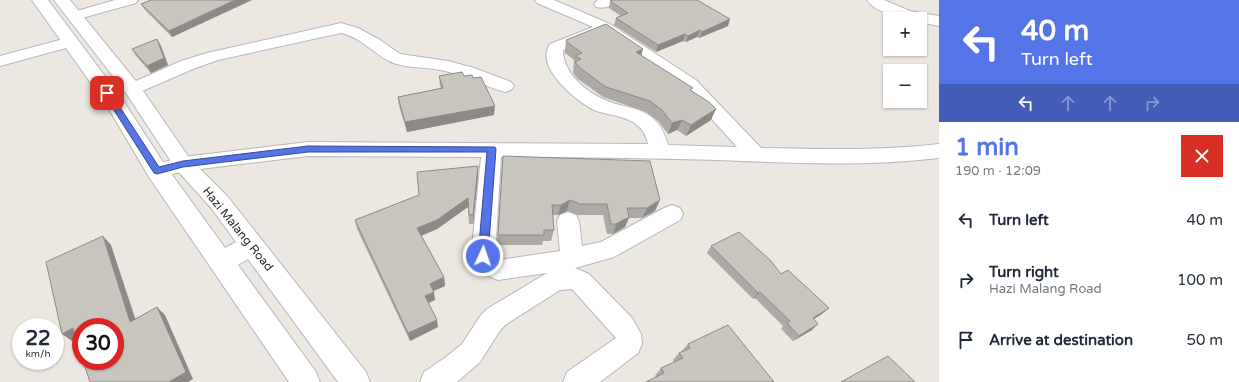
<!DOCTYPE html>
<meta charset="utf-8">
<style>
body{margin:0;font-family:"Varela Round",sans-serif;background:#f2f2f3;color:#1f2937;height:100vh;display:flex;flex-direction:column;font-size:15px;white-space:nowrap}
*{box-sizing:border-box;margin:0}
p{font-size:13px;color:#747a83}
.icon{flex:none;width:22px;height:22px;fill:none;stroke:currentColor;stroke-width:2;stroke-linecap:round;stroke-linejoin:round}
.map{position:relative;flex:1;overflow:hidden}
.drawer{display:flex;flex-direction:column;background:#fff;width:300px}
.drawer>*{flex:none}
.guide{background:#5474e7;color:#fff;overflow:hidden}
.buttons{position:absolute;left:883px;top:12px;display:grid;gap:8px}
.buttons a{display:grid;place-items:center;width:44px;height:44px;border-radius:0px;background:#fff;box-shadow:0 1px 3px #0004;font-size:20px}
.speed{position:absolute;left:12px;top:318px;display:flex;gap:8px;font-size:20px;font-weight:700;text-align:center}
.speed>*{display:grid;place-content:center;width:52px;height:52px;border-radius:50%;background:#fff;box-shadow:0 1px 3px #0004;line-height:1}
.speed small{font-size:10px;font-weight:400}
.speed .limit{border:6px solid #d22;background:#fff;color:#111}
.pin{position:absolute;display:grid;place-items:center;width:34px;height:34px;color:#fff;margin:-17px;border-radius:8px;box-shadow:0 2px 6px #0006}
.me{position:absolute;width:44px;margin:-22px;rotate:3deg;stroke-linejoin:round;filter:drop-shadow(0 0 3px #0008)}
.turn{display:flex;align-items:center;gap:14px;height:84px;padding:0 16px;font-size:18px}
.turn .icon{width:52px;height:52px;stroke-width:2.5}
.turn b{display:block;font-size:28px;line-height:34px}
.lanes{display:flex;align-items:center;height:38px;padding:0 16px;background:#0003;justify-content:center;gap:20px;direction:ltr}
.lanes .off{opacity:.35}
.round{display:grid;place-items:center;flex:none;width:42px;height:42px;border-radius:0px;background:#f2f2f3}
.headline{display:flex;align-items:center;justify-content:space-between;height:68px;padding:0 16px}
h1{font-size:24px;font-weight:700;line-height:30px;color:#5474e7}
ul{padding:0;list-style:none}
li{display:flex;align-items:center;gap:12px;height:60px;padding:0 16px}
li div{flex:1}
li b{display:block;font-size:15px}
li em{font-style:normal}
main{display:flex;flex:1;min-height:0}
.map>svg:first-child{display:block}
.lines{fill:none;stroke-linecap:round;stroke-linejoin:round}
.street-casing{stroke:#b4b7bf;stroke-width:2}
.secondary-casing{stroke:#b4b7bf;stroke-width:2}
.street{fill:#fff;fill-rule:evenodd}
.secondary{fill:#fff;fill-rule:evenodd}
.wall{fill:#ada9a4}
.shaded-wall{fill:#8d8a86}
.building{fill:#c9c5bf;stroke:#8d8a86}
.route{fill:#5474e7;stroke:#374b96}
.labels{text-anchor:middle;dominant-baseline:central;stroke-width:3.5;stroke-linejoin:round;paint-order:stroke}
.street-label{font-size:12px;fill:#2d2d2d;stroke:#fff}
</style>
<main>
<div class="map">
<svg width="939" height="382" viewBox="0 0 939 382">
<rect width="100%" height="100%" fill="#ede7e1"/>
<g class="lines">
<g class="street-casing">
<g id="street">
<polygon points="115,0 138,0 136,3 75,20 70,19 68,16 70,13"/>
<path d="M535,0H554L610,24L696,80L761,148C820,149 880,151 939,144V158C866,167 792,163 719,160C646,158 574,157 501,157L495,257L499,260L560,251L557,221L560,215L568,212L576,215L579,221L582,246L601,242L664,208L672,205L680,208L683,214L680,220L614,257L575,268L589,274L632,318L641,334L642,344L638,353L600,382H563L567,372L616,338L572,289L560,290L505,325L499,332L480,362L457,382H420L424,372L446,357L462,344L481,315L487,309L547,273L498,280L479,272L471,257L481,157L308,156L183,171L157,179L150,176L147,171L150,166L183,157L308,142L648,144C646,134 642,128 633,122C621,115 607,115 594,110C576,101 534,67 550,44L593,27L537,3ZM600,30L684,88L737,147L668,145C665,134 660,123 650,116C638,107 623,107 610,102C588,94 563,74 563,50L598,35L601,32Z"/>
<path d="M598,0H619C615,6 603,9 596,7L594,4Z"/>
<path d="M867,0H884L910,11L939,16V26L920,22V19C905,19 876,14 867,0Z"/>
<path d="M341,23L358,28L380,40L400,54L448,61L474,68L511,82L514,86L511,90L505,92C483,86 463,74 440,70C425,67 402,68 389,61C372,52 360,37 341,33L218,60L193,69L133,95L127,93L124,89L127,85L181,61L207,53Z"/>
<polygon points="71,37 77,39 79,42 77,45 0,66 0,56"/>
</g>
</g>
<g class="secondary-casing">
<polygon id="secondary" points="32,0 48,0 122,99 165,165 225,248 236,242 212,209 176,169 126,93 54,0 70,0 139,85 190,159 228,197 366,372 370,382 338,382 248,259 238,265 316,372 320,382 289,382 149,177 107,106"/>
</g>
<use href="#street" class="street"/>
<use href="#secondary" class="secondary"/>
</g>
<g class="wall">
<polygon points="151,0 252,0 172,37 145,10 141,4"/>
<polygon points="610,1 728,26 699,38 697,37 686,42 683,41 656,52 614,25 616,18 621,16 609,8"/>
<polygon points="157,39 161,46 168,65 151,73 136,56 132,49"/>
<polygon points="566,40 641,55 692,91 711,120 686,136 677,130 668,134 658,121 646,112 603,97 578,79 573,73 574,60 565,53 565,51"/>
<polygon points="439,76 464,76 494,115 407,132 399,106 398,97 441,88 440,86"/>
<polygon points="503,156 655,211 642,218 629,218 625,227 613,234 607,234 603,215 578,215 567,211 558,215 552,215 554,230 551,241 543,241 542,245 497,245"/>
<polygon points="478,175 473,224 469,224 468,207 437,229 421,236 444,277 445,286 433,291 435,300 428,303 438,327 410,341 357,229 355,220"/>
<polygon points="711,246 781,274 822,314 813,319 812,330 793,341 781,329 783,326 755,298 753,299 707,253"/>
<polygon points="688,344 774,382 656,377 655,376 661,368 674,362 673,360 679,353 681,352"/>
</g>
<g class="shaded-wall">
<polygon points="235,0 252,0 172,37 169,31"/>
<polygon points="730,19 728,26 699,38 702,32"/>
<polygon points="700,30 697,37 686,42 688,36"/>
<polygon points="685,34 683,41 656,52 658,45"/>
<polygon points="157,39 161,46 168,65 151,73 147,66"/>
<polygon points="643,49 640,60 636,52"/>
<polygon points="495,106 494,115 407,132 405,122"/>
<polygon points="716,109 711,120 686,136 691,125"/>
<polygon points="682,120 677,130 668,134 672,123"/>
<polygon points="478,166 478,175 473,224 473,215"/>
<polygon points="468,198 468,207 437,229 418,237 417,228"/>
<polygon points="570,200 567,211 558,215 561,205"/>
<polygon points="660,200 655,211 642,218 647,208"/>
<polygon points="629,217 625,227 613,234 616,224"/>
<polygon points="103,236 111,245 139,330 130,322"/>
<polygon points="444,277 445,286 431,292 430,284"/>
<polygon points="434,292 435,300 426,304 425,296"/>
<polygon points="760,292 755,298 753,299 758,293"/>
<polygon points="157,307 165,315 193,379 188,382 169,382"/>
<polygon points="829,308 822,314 806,324 813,318"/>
<polygon points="437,320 438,327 410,341 408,333"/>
<polygon points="818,324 812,330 793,341 799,336"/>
<polygon points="73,328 81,337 72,341 62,334"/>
</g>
<g class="building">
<polygon points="151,0 235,0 169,31 141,4"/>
<polygon points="613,0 697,0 730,19 702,32 700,30 688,36 685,34 658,45 616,18 628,13 610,1"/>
<polygon points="606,24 643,49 636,52 693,88 690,90 709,102 716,109 691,125 682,120 672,123 662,110 650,101 606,87 580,68 575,62 581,59 575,56 582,53 567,42 566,40"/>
<polygon points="157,39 164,58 147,66 132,49"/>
<polygon points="462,72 464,76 472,75 473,78 481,77 495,106 405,122 398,97 443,88 439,76"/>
<polygon points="503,156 650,161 660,200 647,208 627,208 629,217 616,224 611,224 607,204 580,204 570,200 561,205 552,205 554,230 544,230 544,235 498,235"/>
<polygon points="478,166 473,215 469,215 468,198 437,220 417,228 444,277 430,284 434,292 425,296 437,320 408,333 355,220 419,195 417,172"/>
<polygon points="739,232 771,261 781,274 788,270 829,308 813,318 818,324 799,336 787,323 790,321 760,292 758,293 711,246"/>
<polygon points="103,236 130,322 157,307 186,372 169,382 90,382 83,361 115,361 115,327 81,327 81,353 73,328 62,334 46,262"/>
<polygon points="728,325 774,382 646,382 664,373 661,368 683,358 679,353 690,348 688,344"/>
<polygon points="888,356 915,382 841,382"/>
</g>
<polygon class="route" points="107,91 110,92 159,167 183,161 308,146 495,147 496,149 488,256 487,260 483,261 479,260 478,256 487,152 308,152 183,167 157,174 154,173 103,93"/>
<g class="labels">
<g class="street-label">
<text transform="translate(238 229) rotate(51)">Hazi Malang Road</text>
</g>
</g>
</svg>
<div class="buttons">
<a>+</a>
<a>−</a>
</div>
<div class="speed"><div>22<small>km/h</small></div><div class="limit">30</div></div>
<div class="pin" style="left:107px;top:93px;background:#d93025"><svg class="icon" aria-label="arrive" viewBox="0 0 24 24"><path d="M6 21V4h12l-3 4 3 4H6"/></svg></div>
<svg class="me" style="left:483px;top:256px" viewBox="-20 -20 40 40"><circle r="17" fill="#5474e7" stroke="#fff" stroke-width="3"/><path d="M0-11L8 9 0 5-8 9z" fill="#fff"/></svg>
</div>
<section class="drawer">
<div class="guide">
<div class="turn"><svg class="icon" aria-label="left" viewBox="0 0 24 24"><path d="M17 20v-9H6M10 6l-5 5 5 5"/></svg><div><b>40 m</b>Turn left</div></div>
<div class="lanes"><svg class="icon" aria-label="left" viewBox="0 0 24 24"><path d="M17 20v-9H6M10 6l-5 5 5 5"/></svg><svg class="icon off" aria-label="ahead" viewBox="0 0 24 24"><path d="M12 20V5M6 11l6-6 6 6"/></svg><svg class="icon off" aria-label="ahead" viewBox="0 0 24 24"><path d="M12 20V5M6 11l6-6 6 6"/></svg><svg class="icon off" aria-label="right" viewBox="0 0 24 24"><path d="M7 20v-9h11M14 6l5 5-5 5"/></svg></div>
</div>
<div class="headline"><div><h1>1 min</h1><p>190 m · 12:09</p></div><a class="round" style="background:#d93025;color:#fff"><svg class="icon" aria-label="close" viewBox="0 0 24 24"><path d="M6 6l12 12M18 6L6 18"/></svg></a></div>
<ul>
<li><svg class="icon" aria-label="left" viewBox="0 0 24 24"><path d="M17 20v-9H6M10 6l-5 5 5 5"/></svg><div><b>Turn left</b></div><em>40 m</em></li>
<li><svg class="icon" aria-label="right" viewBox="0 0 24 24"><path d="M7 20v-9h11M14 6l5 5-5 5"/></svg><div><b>Turn right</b><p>Hazi Malang Road</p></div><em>100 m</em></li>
<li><svg class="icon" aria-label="arrive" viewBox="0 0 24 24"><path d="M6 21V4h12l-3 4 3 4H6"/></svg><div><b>Arrive at destination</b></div><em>50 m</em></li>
</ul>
</section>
</main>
